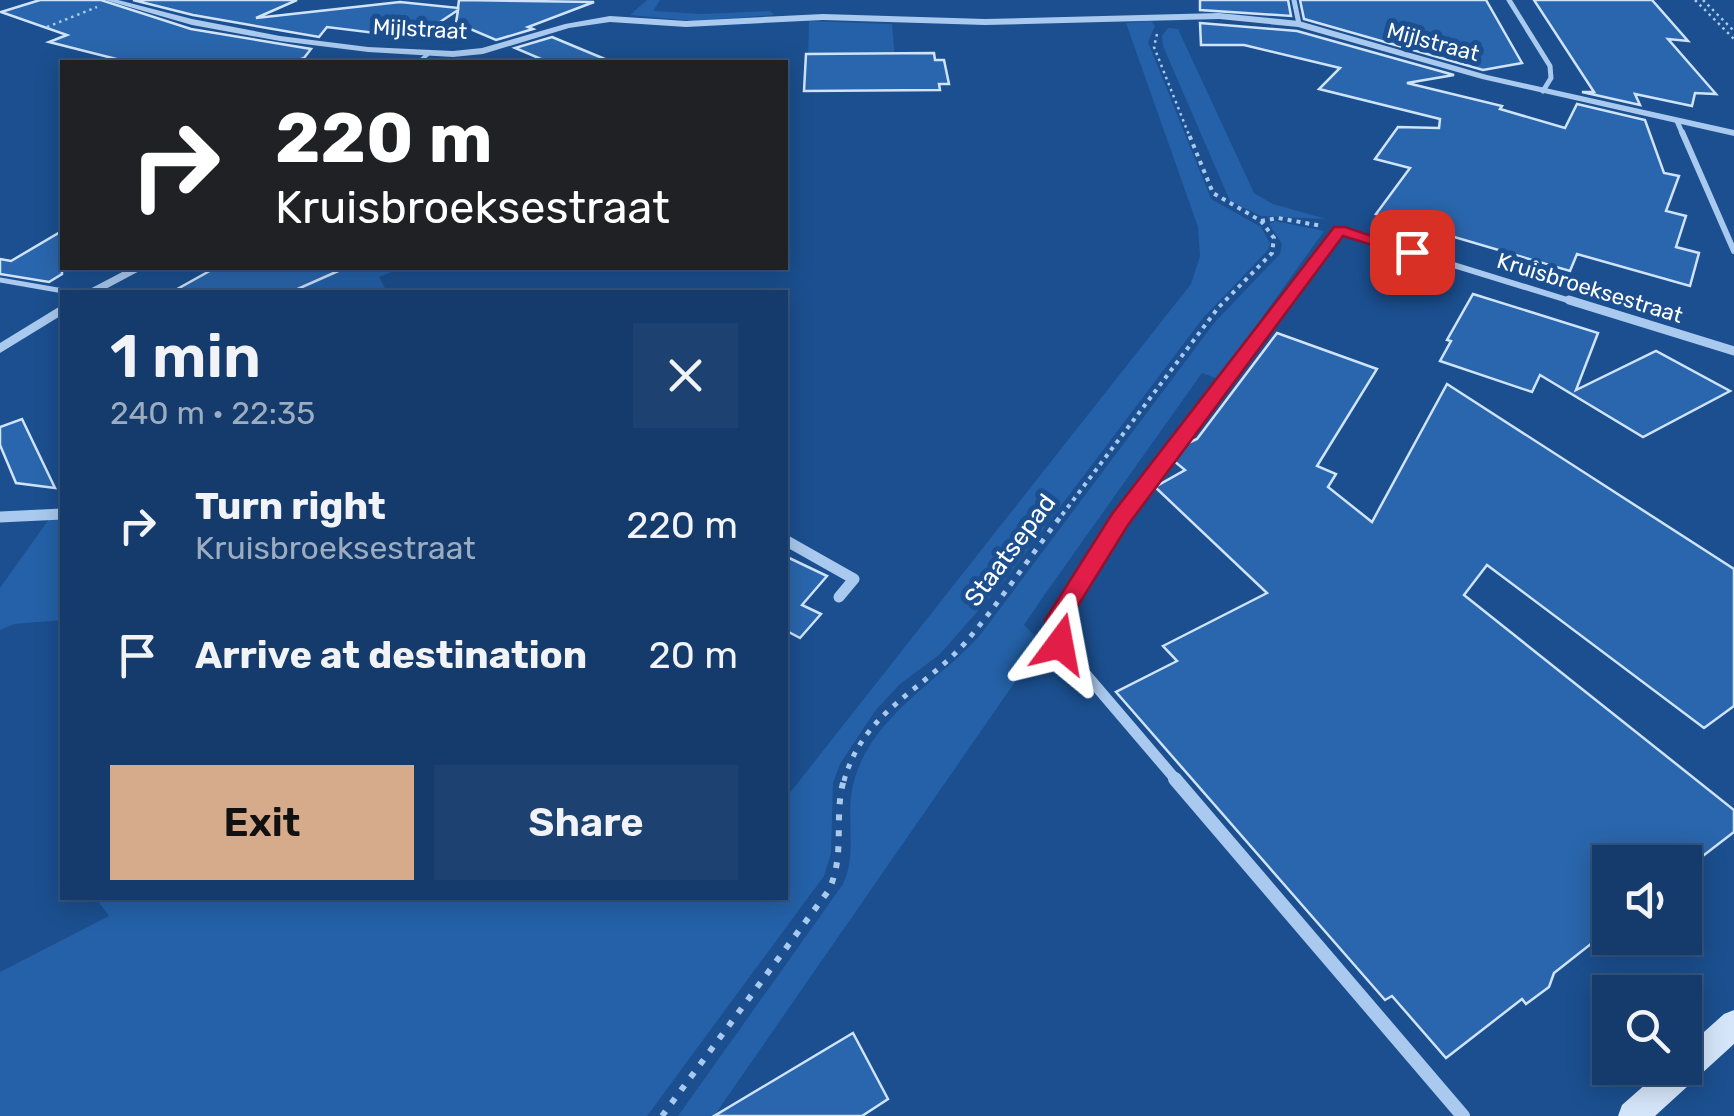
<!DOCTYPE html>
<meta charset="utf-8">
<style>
body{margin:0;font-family:Rubik,sans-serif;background:#1d4271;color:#f1f3f6;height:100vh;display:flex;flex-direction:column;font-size:38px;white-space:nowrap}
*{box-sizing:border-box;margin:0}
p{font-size:32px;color:#9dadc1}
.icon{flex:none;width:55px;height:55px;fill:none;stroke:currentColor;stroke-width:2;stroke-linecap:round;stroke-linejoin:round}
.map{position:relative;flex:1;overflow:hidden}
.side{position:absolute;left:60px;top:290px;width:728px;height:610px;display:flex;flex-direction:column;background:#143b6b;border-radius:0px;box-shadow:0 5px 25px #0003,0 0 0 2px #33557e}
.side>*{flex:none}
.top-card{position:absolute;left:60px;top:60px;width:728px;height:210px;border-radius:0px;box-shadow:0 5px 25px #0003,0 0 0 2px #33557e;background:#202124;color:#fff;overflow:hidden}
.tools{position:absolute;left:1592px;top:845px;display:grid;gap:20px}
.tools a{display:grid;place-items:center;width:110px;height:110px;border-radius:0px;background:#143b6b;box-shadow:0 5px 25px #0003,0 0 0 2px #33557e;font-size:50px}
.pin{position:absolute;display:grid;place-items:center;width:85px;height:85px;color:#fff;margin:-42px;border-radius:20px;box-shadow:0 5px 15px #0006}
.me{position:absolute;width:110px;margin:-55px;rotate:13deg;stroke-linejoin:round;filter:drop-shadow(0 0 8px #0008)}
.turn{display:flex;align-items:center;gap:35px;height:210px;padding:0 50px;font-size:45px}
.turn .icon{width:130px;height:130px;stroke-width:2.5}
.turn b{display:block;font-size:70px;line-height:85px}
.round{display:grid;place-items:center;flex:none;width:105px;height:105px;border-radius:0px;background:#1d4271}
.summary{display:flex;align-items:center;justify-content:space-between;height:170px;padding:0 50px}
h1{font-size:60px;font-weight:600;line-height:75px}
.primary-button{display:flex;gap:20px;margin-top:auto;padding:20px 50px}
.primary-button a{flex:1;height:115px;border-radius:0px;background:#d6ab8b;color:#111;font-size:40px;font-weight:600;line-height:115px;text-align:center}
.primary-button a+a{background:#1d4271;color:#f1f3f6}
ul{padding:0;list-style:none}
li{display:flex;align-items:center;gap:30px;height:130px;padding:0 50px}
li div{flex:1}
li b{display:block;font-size:38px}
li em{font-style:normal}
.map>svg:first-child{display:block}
.green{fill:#2461a8}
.building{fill:#2a66ad;stroke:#cfe3fa;stroke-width:2.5}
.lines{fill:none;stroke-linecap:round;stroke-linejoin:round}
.path-far3{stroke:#a9c9ee;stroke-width:2.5;stroke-dasharray:2.5 4;stroke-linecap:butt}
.path-far2{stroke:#a9c9ee;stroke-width:4;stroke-dasharray:4 5;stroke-linecap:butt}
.path-far1{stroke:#a9c9ee;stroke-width:5;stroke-dasharray:5 8;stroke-linecap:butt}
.path{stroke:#a9c9ee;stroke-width:6;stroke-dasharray:6 10;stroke-linecap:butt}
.service-far1{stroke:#a9c9ee;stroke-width:4}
.service{stroke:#a9c9ee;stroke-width:5}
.minor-far4{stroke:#a9c9ee;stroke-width:5}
.minor-far3{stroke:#a9c9ee;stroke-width:6}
.minor-far2{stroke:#a9c9ee;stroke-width:9}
.minor-far1{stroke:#a9c9ee;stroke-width:11}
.minor{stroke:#a9c9ee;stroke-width:14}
.tertiary{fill:#a9c9ee;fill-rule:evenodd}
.secondary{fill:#d6e6fa;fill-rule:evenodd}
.route{fill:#e11d48;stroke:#92132f;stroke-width:2.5}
.labels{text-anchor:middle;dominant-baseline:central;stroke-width:10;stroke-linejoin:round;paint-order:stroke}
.far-street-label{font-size:22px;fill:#fff;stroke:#1b4f8f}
.street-label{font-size:25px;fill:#fff;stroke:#1b4f8f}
</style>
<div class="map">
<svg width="1734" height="1116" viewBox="0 0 1734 1116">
<rect width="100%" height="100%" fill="#1b4f8f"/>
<g class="green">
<polygon points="647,0 660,0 653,11 702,14 770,11 774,15 694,21 630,15"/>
<polygon points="809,21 892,24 895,59 808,60"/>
<polygon points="1151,21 1155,26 1148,42 1211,199 1261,227 1270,243 1268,250 1203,318 1001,585 939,655 900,684 875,711 840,764 833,783 831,853 824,876 647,1116 0,1116 0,972 109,916 96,898 785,898 785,799 1191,284 1200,256 1198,227 1126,23"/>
<polygon points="1168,28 1178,29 1254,193 1273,204 1326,219 1261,216 1230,201 1163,46 1162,36"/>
<path d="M1275,221L1324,231L1218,379L1202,373L1045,594L1024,625L1042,643L714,1116H678L843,884C858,852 845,818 853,785C869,717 939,682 981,634L1215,322L1280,254L1282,244L1269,224Z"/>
<polygon points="336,268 402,268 379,277 387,292 281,292"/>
<polygon points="62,518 62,620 14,624 0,630 0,588 49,519"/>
</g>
<g class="building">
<polygon points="40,0 101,0 191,29 311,49 304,58 293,62 128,62 49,42 67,35 1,12"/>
<polygon points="133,0 297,0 256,18 400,2 458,8 459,0 594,2 528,27 533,29 496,40 456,23 458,10 416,38 327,27 319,37 193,15"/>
<polygon points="1200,0 1288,0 1291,16 1200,10"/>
<polygon points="1300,0 1486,0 1522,63 1483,70 1304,19"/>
<polygon points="1534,0 1652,0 1688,41 1668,39 1716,94 1695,93 1692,106 1635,94 1640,105 1582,92 1594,92"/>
<polygon points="1200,23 1297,31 1454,75 1407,83 1502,106 1500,109 1565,128 1577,104 1645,120 1664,173 1679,176 1666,211 1686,216 1676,247 1699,253 1690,286 1577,254 1570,271 1376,214 1410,168 1375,159 1398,127 1439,128 1440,119 1319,89 1340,68 1244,45 1201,45"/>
<polygon points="552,37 612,62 548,62 515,48"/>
<polygon points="934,53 935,60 944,60 949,84 939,84 940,90 804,91 806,54"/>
<polygon points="62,231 62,274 49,282 0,274 0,259 11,261"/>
<polygon points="215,268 345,268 291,292 172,292"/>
<polygon points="1473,294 1598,333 1576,390 1656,351 1730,391 1643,437 1540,375 1532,392 1440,361 1451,341 1447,340"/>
<polygon points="1277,333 1377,369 1317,466 1336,474 1328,487 1372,522 1447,384 1734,569 1734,706 1704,728 1487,565 1464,595 1734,810 1734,832 1695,862 1610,862 1610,929 1554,973 1549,987 1526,1004 1522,999 1446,1058 1392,996 1385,1000 1116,692 1177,661 1163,646 1267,593 1155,487 1185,470 1174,461 1188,443 1197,439"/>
<polygon points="22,419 55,488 16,483 0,445 0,427"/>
<polygon points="785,556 827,576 802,605 821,614 800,638 785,630"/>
<polygon points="853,1033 888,1099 862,1116 714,1116"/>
</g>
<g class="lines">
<g class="path-far3">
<polyline points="1695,0 1734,39"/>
<polyline points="1703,0 1734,31"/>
<polyline points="47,27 97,7"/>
<polyline points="1157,34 1154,47 1189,135"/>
</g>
<g class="path-far2">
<polyline points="1261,221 1278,218 1322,226"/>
<polyline points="1062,515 1218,308 1272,253 1274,238 1261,221 1213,193 1188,132"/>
</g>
<path class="path-far1" d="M844,781C863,712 921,692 965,643C1000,602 1031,555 1064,512"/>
<path class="path" d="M662,1116L829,890C846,852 833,818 844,779"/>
<polyline class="service-far1" points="419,62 429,53"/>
<polyline class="service" points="0,280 69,292"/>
<g class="minor-far4">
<polyline points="1294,0 1299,24"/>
<polyline points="1509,0 1550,66 1551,78 1543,91"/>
<polyline points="1677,121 1683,135"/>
</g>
<g class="minor-far3">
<polyline points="1682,132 1734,251"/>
<polyline points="1285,303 1340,230 1577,303"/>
</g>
<g class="minor-far2">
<polyline points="1569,300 1734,351"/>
<polyline points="49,515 62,514"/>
<polyline points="1123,515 1286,300"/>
</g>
<g class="minor-far1">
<polyline points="1125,512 1057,620 1060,644 1177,781"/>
<polyline points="0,517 62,514"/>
<polyline points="785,540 854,579 839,597"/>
</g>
<polyline class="minor" points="1175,779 1463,1116"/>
<g class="tertiary">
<polygon points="105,0 118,0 192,19 280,36 368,47 453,51 482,48 565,24 610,16 686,21 823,14 985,19 1219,13 1299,21 1487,75 1734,130 1734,136 1482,79 1298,27 1219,19 985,25 823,20 686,27 610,22 569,28 483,54 453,57 368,52 280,41 192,25"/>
<polygon points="130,268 145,268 100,292 84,292"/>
<polygon points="62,305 62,315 0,353 0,343"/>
</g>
<polygon class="secondary" points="1734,1010 1734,1044 1655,1116 1618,1116 1622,1105 1664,1068 1685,1068 1685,1049 1724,1014"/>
</g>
<polygon class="route" points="1334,227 1345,227 1420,252 1412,257 1343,236 1128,525 1069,620 1073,644 1069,650 1052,650 1045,620 1112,514"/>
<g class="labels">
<g class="far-street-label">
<text transform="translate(420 29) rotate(3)">Mijlstraat</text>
<text transform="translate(1433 42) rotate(15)">Mijlstraat</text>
<text transform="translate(1590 288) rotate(17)">Kruisbroeksestraat</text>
</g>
<g class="street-label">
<text transform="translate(1010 550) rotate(-53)">Staatsepad</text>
</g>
</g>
</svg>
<div class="tools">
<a><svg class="icon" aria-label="sound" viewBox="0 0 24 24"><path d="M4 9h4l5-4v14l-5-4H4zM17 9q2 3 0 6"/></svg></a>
<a><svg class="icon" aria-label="search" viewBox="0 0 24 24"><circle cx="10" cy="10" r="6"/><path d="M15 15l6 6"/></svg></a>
</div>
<div class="pin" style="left:1412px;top:252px;background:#d93025"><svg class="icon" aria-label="arrive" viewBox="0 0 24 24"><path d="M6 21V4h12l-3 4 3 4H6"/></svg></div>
<svg class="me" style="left:1060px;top:644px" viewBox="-20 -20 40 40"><path d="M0-17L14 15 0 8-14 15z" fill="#e11d48" stroke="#fff" stroke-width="4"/></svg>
<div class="top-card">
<div class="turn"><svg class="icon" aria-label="right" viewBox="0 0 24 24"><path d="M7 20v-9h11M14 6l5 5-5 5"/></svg><div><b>220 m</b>Kruisbroeksestraat</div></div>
</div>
<section class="side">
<div class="summary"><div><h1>1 min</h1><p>240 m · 22:35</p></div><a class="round"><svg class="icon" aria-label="close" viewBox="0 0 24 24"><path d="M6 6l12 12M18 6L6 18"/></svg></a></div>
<ul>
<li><svg class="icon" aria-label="right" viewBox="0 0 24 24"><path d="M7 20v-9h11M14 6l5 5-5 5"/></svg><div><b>Turn right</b><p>Kruisbroeksestraat</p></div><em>220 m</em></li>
<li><svg class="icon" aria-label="arrive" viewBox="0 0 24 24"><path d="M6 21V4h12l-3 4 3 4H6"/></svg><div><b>Arrive at destination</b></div><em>20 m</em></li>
</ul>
<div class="primary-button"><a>Exit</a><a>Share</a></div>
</section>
</div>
